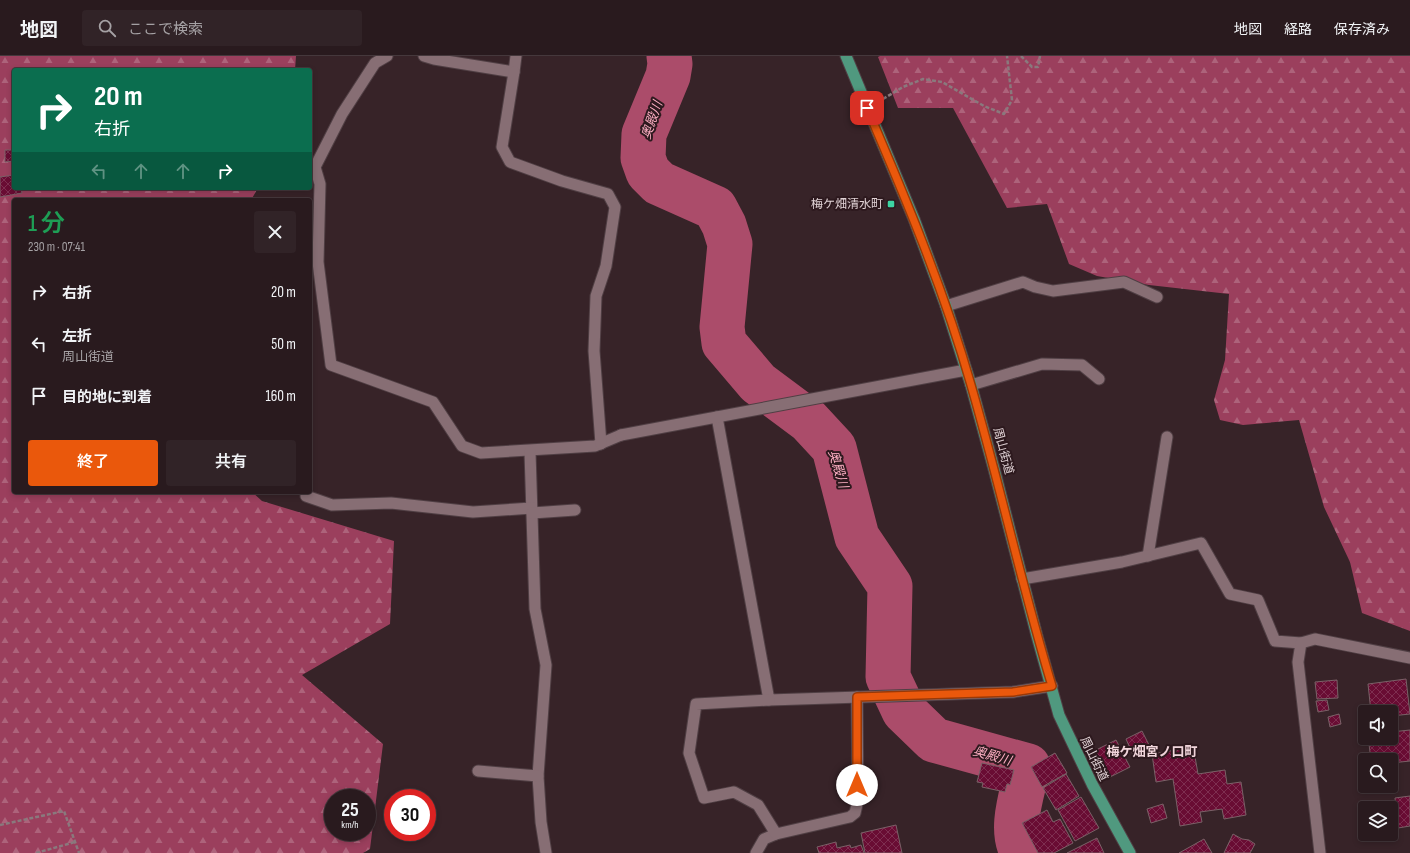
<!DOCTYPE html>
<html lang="ja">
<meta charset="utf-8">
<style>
body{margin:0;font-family:"Sofia Sans Condensed","Noto Sans JP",sans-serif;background:#312327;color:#f1f3f6;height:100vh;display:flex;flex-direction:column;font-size:15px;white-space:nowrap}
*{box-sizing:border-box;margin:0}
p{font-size:13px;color:#a5a1a4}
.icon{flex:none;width:22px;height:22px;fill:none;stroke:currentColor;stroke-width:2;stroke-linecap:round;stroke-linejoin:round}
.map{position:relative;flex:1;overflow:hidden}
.panel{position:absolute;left:12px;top:142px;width:300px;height:296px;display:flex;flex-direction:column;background:#291a1e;border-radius:4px;box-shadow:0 2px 6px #0003,0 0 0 1px #45383c}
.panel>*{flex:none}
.hud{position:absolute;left:12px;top:12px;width:300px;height:122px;border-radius:4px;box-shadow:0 2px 6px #0003,0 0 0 1px #45383c;background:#0b6e4f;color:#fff;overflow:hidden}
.buttons{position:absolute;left:1358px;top:649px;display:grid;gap:8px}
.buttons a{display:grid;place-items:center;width:40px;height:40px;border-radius:4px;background:#291a1e;box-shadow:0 2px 6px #0003,0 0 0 1px #45383c;font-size:20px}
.speed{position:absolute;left:324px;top:733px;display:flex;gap:8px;font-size:20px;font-weight:700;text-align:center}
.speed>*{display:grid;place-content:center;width:52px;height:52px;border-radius:50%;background:#291a1e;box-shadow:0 2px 6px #0003,0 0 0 1px #45383c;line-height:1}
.speed small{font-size:10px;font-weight:400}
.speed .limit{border:6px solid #d22;background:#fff;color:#111}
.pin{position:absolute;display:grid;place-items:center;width:34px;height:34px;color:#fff;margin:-17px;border-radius:8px;box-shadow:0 2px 6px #0006}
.me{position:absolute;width:44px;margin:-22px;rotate:0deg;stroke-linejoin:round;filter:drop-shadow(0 0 3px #0008)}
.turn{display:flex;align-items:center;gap:14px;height:84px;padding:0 16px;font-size:18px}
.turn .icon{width:52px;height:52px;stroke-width:2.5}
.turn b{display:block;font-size:28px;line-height:34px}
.lanes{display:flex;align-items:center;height:38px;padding:0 16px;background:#0003;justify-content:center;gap:20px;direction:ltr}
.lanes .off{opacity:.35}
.round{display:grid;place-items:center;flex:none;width:42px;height:42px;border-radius:4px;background:#312327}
.summary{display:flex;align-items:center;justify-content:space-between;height:68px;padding:0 16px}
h1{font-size:24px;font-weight:600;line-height:30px;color:#1e9e55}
.cta{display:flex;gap:8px;margin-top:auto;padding:8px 16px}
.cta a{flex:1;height:46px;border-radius:4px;background:#ea580c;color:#fff;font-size:16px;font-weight:600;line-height:46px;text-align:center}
.cta a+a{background:#312327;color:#f1f3f6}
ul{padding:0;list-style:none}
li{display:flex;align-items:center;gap:12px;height:52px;padding:0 16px}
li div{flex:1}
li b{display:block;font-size:15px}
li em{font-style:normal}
header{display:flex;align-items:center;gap:24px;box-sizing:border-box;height:56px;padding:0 20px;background:#291a1e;border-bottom:1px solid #45383c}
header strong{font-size:19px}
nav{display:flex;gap:22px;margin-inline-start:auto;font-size:14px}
.search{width:280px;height:36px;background:#312327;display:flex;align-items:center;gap:10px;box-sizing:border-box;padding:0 14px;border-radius:4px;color:#a5a1a4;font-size:15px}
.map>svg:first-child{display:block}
.forest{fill:url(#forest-firs);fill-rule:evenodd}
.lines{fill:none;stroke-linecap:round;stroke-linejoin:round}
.river{stroke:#ab4c6a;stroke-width:45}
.building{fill:url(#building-cross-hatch);stroke:#7a6167}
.service-casing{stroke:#503f44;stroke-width:13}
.minor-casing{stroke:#503f44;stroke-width:13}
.trunk-casing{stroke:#503f44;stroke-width:13}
.path{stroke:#8a797d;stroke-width:2.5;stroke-dasharray:4 2;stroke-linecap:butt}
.service{stroke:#876e74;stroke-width:11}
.minor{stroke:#876e74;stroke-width:11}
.trunk{stroke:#50997f;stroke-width:11}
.route-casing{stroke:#983908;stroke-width:10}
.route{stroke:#ea580c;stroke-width:7}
.poi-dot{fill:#3dd4a3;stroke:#2d191e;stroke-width:1.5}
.labels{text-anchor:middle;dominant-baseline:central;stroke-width:4;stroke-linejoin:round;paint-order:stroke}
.poi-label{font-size:12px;fill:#e0d2d5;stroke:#2d191e;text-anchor:end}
.street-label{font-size:12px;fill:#e0d2d5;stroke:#2d191e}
.water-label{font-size:13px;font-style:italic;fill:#fcaec2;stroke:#2d191e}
.neighbourhood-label{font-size:13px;font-weight:bold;fill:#f0d4da;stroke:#2d191e}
</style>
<header>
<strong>地図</strong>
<div class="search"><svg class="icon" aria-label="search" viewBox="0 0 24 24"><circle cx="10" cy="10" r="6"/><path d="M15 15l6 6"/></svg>ここで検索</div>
<nav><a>地図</a><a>経路</a><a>保存済み</a></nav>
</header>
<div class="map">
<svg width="1410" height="797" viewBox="0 0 1410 797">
<defs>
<pattern id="forest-firs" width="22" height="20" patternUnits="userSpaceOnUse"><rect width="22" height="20" fill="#9b3f5d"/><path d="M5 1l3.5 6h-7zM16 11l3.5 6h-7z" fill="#ad637b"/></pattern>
<pattern id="building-cross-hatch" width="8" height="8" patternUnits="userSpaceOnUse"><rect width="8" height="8" fill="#690c33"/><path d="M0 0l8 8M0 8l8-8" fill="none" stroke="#7e2e50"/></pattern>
</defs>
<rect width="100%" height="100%" fill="#372328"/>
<g class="forest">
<path d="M0,0H296L295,14H14V132H258L251,144H14V436H252L262,445L394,485L390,568L302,619L383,688L370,793L363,797H0ZM333,742H367V776H333Z"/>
<polygon points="880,0 1410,0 1410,575 1362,557 1350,506 1324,451 1299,364 1243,369 1220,364 1214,344 1225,304 1229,238 1149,229 1097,220 1069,208 1047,148 1007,152 953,52 898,52 878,1"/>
</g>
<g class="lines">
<path class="river" d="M669,0L670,8L668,20L644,78L643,102L648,116L659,127L715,152L724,169L730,188L722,271L724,287L758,327L809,365L834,392L857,481L890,530L888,621L904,655L934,684L1028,710C1023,736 1008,774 1023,797"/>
</g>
<g class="building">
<polygon points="5,94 14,94 14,105 5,106"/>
<polygon points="14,119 14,132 21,132 22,137 0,141 0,121"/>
<polygon points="1406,623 1410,658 1391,660 1391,656 1371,656 1368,628"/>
<polygon points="1337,624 1338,642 1317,643 1315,626"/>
<polygon points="1327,644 1329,654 1318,656 1316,645"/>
<polygon points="1339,658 1341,668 1330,671 1328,661"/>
<polygon points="1410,674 1410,705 1391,707 1391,704 1371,704 1369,688 1375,687 1374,682 1391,682 1391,676"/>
<polygon points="1142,675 1151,693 1134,701 1126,683"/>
<polygon points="1116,684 1130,711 1106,723 1092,696"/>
<polygon points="1182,693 1182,697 1194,695 1198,718 1225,714 1227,728 1241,726 1246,759 1224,763 1222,753 1200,756 1202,766 1180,770 1173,723 1156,726 1152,698"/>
<polygon points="1055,697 1067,717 1042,731 1031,711"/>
<polygon points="982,707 1014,714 1010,729 1007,728 1005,736 982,731 983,727 977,726"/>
<polygon points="1066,718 1079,740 1056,754 1043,732"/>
<polygon points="1410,740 1410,770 1398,772 1395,742"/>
<polygon points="1081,741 1099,772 1075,785 1058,754"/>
<polygon points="1163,748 1167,762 1151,767 1147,753"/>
<polygon points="1047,754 1053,766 1060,763 1073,787 1054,797 1038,797 1022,767"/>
<polygon points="896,769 902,797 865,797 861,777"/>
<polygon points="1233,778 1242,783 1249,784 1255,788 1250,797 1224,797"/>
<polygon points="1097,782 1104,797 1067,797"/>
<polygon points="1204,783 1212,797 1179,797"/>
<polygon points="836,786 837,792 850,789 851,792 861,789 864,797 819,797 817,791"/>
</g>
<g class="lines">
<g class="service-casing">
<g id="service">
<polyline points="387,0 375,7 342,58 315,111 320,128 318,206 331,309 433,346 462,390 481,397 595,390 621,379"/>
<polyline points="424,0 434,3 514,16 516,0"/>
<polyline points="514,16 502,91 510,106 562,125 608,138 615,151 606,210 596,240 594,295 601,388"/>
<polyline points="946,250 1023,226 1035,231 1053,235 1124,226 1157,241"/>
<polyline points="971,329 1042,308 1082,309 1099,323"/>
<polyline points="530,396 535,553 546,609 538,720 541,766 546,797"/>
<polyline points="306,440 332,449 391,447 473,456 532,452"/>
<polyline points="532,457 575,454"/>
<polyline points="1148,500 1167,381"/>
<polyline points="1022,523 1122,506 1201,487 1230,538 1258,544 1275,585 1301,587"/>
<polyline points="478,715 538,720"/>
<polyline points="756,797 764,783 776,778"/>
<polyline points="1320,797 1298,606 1301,587 1315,583 1410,602"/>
</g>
</g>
<g class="minor-casing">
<g id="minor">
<polyline points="717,361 769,644 1013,636 1052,630"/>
<polyline points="621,379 966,314"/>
<polyline points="769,644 696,648 689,697 704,742 734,736 758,749 776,778 850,761 855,757 858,744 857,641"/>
</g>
</g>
<g class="trunk-casing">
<polyline id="trunk" points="846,0 914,163 946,250 971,329 994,413 1037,580 1059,659 1092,728 1130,797"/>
</g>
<g class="path">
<polyline points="1021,0 1032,11 1038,11 1040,0"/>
<polyline points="883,43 903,31 923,23 942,26 984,50 1004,58 1012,44 1007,0"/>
<polyline points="0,769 64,755 79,797"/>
<polyline points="36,797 75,786"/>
</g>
<use href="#service" class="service"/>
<use href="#minor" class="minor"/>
<use href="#trunk" class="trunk"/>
</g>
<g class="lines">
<g class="route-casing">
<path id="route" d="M857,729V641L1013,636L1052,630C1022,531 1000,429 971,329C944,234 906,143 867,52"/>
</g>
<use href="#route" class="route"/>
</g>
<rect class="poi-dot" x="887" y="144" width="8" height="8" rx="2"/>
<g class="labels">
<g class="poi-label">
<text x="883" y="148">梅ケ畑清水町</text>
</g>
<g class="street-label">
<text transform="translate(1003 395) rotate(75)">周山街道</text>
<text transform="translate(1094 703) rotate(64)">周山街道</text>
</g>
<g class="water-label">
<text transform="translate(652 64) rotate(-71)">奥殿川</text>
<text transform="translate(838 413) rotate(73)">奥殿川</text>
<text transform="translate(992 700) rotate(16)">奥殿川</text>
</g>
<g class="neighbourhood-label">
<text x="1152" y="696">梅ケ畑宮ノ口町</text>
</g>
</g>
</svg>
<div class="buttons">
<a><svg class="icon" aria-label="sound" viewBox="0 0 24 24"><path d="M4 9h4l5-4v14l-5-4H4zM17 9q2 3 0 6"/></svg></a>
<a><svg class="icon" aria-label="search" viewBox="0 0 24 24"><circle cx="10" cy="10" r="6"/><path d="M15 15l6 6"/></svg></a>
<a><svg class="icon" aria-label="layers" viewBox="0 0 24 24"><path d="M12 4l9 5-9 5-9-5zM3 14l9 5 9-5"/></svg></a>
</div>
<div class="speed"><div>25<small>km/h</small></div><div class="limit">30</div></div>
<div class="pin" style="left:867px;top:52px;background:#d93025"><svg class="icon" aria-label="arrive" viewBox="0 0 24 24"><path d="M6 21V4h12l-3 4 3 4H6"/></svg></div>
<svg class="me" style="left:857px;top:729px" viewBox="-20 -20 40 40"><circle r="19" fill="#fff"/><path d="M0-13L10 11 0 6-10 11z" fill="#ea580c"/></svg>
<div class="hud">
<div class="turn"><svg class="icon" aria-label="right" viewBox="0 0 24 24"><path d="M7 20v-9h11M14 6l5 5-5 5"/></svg><div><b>20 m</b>右折</div></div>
<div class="lanes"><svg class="icon off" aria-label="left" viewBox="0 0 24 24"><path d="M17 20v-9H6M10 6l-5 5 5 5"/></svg><svg class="icon off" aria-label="ahead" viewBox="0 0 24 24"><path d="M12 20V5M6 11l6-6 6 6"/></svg><svg class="icon off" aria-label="ahead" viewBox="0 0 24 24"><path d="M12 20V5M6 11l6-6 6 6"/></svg><svg class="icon" aria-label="right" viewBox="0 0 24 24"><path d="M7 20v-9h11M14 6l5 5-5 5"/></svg></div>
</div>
<section class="panel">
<div class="summary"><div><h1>1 分</h1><p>230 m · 07:41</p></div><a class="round"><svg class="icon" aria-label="close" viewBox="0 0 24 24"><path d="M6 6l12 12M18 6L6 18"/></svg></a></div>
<ul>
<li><svg class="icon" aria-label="right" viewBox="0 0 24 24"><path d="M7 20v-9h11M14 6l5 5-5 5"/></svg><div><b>右折</b></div><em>20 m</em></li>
<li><svg class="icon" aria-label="left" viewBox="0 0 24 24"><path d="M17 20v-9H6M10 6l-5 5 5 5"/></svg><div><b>左折</b><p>周山街道</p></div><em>50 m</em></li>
<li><svg class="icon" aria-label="arrive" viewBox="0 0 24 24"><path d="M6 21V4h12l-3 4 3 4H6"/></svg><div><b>目的地に到着</b></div><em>160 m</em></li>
</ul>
<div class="cta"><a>終了</a><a>共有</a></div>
</section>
</div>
